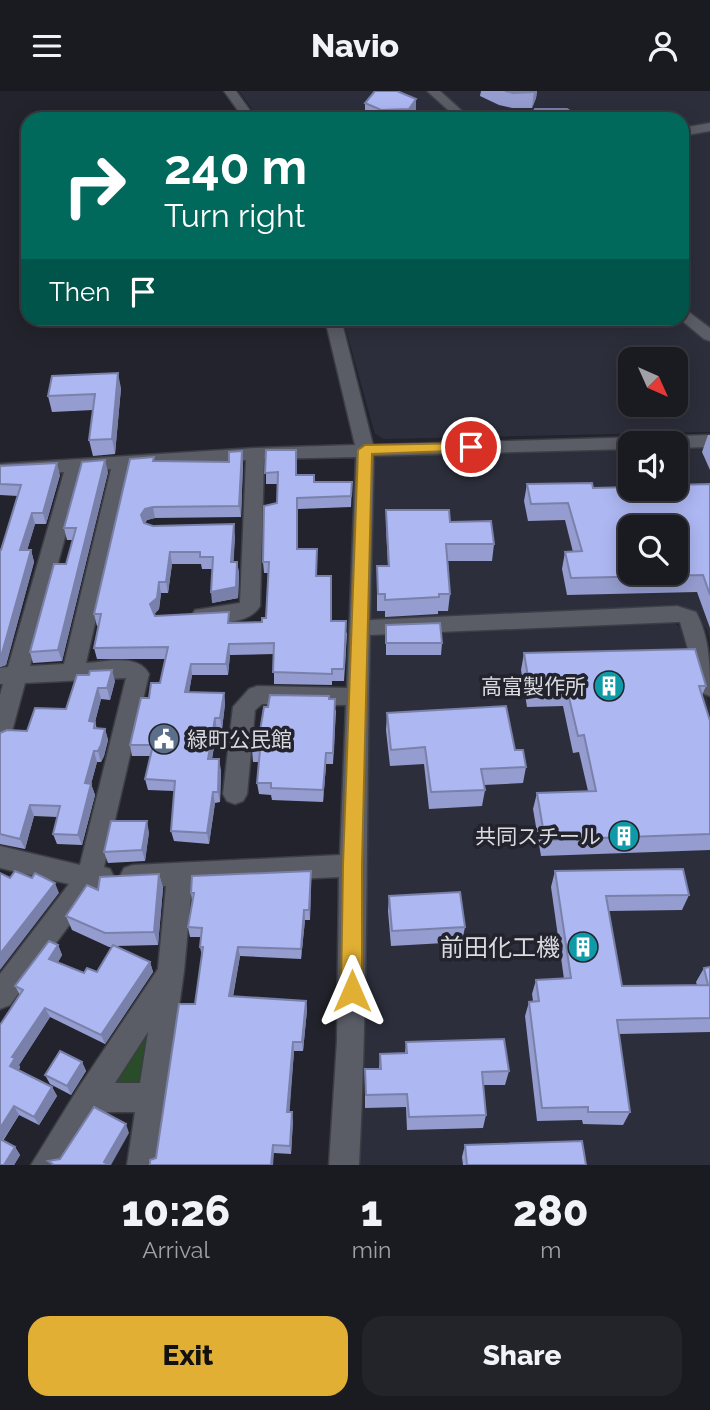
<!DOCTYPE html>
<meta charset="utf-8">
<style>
body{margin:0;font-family:Raleway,"Noto Sans JP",sans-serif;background:#23232a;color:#f1f3f6;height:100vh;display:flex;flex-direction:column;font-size:26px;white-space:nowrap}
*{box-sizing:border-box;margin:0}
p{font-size:23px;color:#9fa1a5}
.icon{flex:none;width:38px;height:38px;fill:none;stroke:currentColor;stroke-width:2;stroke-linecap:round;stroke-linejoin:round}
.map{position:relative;height:1074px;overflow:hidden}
.panel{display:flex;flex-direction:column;background:#1a1a21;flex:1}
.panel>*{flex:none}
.hud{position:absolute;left:21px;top:21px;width:668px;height:214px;border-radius:21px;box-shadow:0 4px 18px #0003,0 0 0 2px #38383f;background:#00695c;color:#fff;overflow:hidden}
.needle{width:46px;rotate:135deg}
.fabs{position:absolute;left:618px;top:256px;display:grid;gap:14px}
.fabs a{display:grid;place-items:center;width:70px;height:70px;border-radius:14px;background:#1a1a21;box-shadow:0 4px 18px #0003,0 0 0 2px #38383f;font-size:35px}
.pin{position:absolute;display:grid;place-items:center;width:60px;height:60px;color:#fff;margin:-30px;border:4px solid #fff;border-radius:50%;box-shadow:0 2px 7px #0007}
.me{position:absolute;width:77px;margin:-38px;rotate:0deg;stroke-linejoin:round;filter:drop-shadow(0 0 5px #0008)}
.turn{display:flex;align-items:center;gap:24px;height:147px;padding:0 28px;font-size:32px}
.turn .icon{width:91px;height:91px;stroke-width:2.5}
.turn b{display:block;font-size:49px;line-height:60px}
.then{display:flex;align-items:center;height:66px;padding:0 28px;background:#0003;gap:14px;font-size:26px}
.eta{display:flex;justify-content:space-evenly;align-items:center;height:119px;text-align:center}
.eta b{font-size:42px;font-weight:800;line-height:49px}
.cta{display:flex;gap:14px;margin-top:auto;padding:14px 28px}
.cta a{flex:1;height:80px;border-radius:21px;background:#e1af34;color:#111;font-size:28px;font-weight:800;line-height:80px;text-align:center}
.cta a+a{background:#23232a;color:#f1f3f6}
header{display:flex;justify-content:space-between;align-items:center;height:91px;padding:0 28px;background:#1a1a21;font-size:32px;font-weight:800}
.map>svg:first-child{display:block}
.built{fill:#2c2e3b;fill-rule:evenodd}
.green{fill:#284d28}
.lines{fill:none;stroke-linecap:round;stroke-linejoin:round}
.minor-casing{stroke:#3d3e45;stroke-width:3}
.minor{fill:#5a5c66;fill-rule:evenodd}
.wall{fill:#959dd0}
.shaded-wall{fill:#7980a9}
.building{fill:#adb7f2;stroke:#7980a9;stroke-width:2;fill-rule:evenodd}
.route{fill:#e1af34;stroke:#927222;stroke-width:2}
.labels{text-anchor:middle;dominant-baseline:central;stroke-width:7;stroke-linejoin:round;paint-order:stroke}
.poi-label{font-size:21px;fill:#dadbe1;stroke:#22232c;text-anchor:end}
.near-poi-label{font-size:24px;fill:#dadbe1;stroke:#22232c;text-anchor:end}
</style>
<header><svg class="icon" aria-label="menu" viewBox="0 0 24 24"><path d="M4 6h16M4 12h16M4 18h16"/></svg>Navio<svg class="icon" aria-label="person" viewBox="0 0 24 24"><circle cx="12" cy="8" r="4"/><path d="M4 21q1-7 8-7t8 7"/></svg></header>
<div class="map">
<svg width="710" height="1074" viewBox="0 0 710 1074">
<rect width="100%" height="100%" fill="#22232c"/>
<g class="built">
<path d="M239,0H710V341L384,348L375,343L343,228H682V28H259ZM630,268H676V313H630Z"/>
<path d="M710,355V549L707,539L695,525L371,533L374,371L378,365L387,362L630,357V397H676V356ZM630,436H676V481H630Z"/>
<polygon points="674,532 687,540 710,618 710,1074 352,1074 371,545"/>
</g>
<polygon class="green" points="152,934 140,995 111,993"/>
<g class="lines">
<g class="minor-casing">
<g id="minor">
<polygon points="224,0 236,0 256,28 244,28"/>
<polygon points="427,0 440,0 471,28 458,28"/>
<polygon points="710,32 710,40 682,45 682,37"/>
<polygon points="682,216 710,237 710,250 704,248 680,228 682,228"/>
<path d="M325,228H341L373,354L710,344V356L676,357V352H630V358L374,365L370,529L677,515L696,521C710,547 710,576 710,605L702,602L699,596L680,531H677L370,544C366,720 368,898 359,1074H329L337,950L339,786L192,793L184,880L157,1074H127L135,1021H97L63,1074H31L79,996L158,878L166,795L133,796L124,793L120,785L124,777L133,774L340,764L346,614L262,613L255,619L247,703L243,710L235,713L227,710L223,703L233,616L249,598L257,595L347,597L356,366L264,368L260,515C250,533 213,535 195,529L192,524L195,519L240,512L246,369L130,377L86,572C106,571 138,562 149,583L104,776L110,778L114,786L110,794L96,798L10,914L0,918V883L69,793L0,777V755L80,774L126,587L25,592L11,644L8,651L0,653V604L3,593H0V577L8,576L64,381L0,385V373L255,357L355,354ZM111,378L64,573L30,575L83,380ZM148,941L140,992H115Z"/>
</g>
</g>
<use href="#minor" class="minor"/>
</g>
<g class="wall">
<polygon points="481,0 537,0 536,7 532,17 512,17 499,14 480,5"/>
<polygon points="399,1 416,8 416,23 412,28 365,27 365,12"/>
<polygon points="121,297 115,363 93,365 89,349 93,319 52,321 48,305"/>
<polygon points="708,344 710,344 710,379 702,361"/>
<polygon points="266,359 297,384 314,391 352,391 351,416 298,418 298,458 317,458 316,485 331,530 347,542 344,590 332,590 332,594 274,593 274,563 230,564 228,584 192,584 189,601 224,602 225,613 222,638 217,638 212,668 221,679 220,711 215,712 209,753 174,750 171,740 174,700 148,699 145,688 150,665 132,665 130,654 149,607 160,592 166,568 97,568 94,557 98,535 97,535 94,523 154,366 154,370 243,372 241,426 155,427 147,429 145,432 153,435 235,445 233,471 237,471 239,482 238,507 212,512 213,478 202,478 201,473 172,473 168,502 161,502 159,518 154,523 155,525 230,532 262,531 266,527 268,482 264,482 263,471 277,412 278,393 266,393"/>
<polygon points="0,375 60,384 46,433 35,433 27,459 31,459 34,471 6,574 0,576 0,459 1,459 18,405 0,404"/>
<polygon points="108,381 62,570 33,572 30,561 66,473 73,449 67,449 64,437"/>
<polygon points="527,393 593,397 710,393 710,537 697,501 567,504 562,478 565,461 573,461 565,429 528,430 524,410"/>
<polygon points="386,419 450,431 494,453 492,470 448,470 450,503 448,520 438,520 438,523 385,526 385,520 377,520 377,475 388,475 386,436"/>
<polygon points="386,534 442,552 441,564 386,564"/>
<polygon points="524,562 706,595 702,604 710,630 710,759 541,765 533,718 537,702 588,700 579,661 573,662 563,615 527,616 521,579"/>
<polygon points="77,584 115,590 110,609 101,608 95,631 97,638 105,638 108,649 104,665 101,671 97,671 91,693 95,704 82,754 57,753 53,743 57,726 34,725 25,758 0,753 0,642 27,640 66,618"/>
<polygon points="329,608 336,620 333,673 326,673 323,711 272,709 271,704 259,703 257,692 259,671 253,671 252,659 260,640 268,616"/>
<polygon points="387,622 515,659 526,676 523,692 484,694 485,699 482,715 429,718 424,673 390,675 386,639"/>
<polygon points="149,741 145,770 108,772 104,761"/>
<polygon points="555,780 689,804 682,819 609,820 622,895 697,894 696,891 704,877 710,876 710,941 619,943 630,1021 623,1034 583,1033 582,1029 537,1030 525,925 529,911 533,910 532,903 536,889 564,888 551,796"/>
<polygon points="159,783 163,797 158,854 116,855 150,871 153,881 105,953 50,926 19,974 20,976 19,979 52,996 57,1005 39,1034 19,1024 3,1050 15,1056 20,1064 14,1074 0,1074 0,934 20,904 15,895 49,850 58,854 62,864 58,871 84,882 87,877 97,881 113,856 109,856 72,839 66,825 87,794 98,799 100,786"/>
<polygon points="311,790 310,829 305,829 301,868 240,865 233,906 306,910 307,919 303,960 294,960 289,1021 293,1029 291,1063 274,1062 156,1067 195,913 202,865 200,856 201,846 190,846 188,836 192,810 191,802"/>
<polygon points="389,805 465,836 462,851 391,855 388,820"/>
<polygon points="406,951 509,980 505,994 483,994 486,1024 483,1037 407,1039 406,1016 365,1017 365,978 379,978 380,963 405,962"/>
<polygon points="82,971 86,980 71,1004 50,993 45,984"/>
<polygon points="465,1054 586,1074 463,1074 462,1066"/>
</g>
<g class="shaded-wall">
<polygon points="534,0 537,0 536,7 532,17"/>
<polygon points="416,8 416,23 412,28 409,28 409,18"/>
<polygon points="118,282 121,297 115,363 112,348"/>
<polygon points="242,360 243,372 241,426 239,415"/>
<polygon points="105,369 108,381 62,570 58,559"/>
<polygon points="57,372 60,384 46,433 43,422"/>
<polygon points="153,416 155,427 147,429 143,436 141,424 145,418"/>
<polygon points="32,422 35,433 24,470 20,459"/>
<polygon points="234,433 235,445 233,483 231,471"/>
<polygon points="31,459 34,471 6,574 0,576 0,563"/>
<polygon points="170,461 172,473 168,502 166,491"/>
<polygon points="237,471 239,482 238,507 212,512 211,501"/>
<polygon points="159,491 161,502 159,518 153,525 150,513"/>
<polygon points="229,553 230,564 228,584 226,573"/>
<polygon points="191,573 192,584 187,613 185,601"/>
<polygon points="112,579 115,590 110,609 107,597"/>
<polygon points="98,597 101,608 92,642 89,630"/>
<polygon points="224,602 225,613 222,638 220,627"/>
<polygon points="215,627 217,638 210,679 208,668"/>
<polygon points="105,638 108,649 104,665 101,671 98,660"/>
<polygon points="94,660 97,671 91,693 95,704 82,754 78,744 85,692"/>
<polygon points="326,662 326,673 323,711 323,699"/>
<polygon points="219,668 221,679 220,711 218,701"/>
<polygon points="213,701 215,712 209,753 207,742"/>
<polygon points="30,714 34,725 25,758 20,748"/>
<polygon points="147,730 149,741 145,770 142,759"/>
<polygon points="311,780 311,790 310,829 309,819"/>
<polygon points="159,783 163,797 158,854 154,841"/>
<polygon points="55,792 59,802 0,879 0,863"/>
<polygon points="304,819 305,829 301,868 301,858"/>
<polygon points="58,854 62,864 54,878 49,868"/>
<polygon points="238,856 240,865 231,915 229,905"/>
<polygon points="150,871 153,881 105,953 101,944"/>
<polygon points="306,910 307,919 303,960 302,951"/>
<polygon points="45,917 50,926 19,974 20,976 16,984 10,975 12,966"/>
<polygon points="293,951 294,960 289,1029 287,1021"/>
<polygon points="82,971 86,980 71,1004 67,995"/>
<polygon points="52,996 57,1005 39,1034 34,1026"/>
<polygon points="14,1015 19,1024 0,1053 0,1037"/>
<polygon points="292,1021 293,1029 291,1063 290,1055"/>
<polygon points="126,1033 129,1042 111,1074 106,1074 104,1071"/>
<polygon points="273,1054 274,1062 273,1074 271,1074"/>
<polygon points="15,1056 20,1064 14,1074 4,1074"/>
</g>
<g class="building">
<polygon points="375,0 397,0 416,8 409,18 381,19 365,12"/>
<polygon points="505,0 534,0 533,1 513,2"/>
<polygon points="535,18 567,18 582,28 532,28 531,27"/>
<polygon points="118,282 112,348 89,349 95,303 48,305 52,285"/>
<polygon points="266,359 296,359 296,384 314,384 314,391 352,391 351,405 297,407 297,458 317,458 316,485 331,485 331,530 346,530 344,578 332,578 332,583 273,581 274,552 229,553 226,573 191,573 185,601 224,602 220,627 215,627 208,668 219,668 218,701 213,701 207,742 171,740 175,690 145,688 153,654 130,654 141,607 149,607 151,592 160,592 168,556 94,557 101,523 94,523 130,368 154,366 153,370 229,371 229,361 242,360 239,415 153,416 145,418 141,424 144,432 153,435 234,433 231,471 237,471 236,496 211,501 213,466 200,466 200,461 170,461 166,491 159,491 157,507 150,513 155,525 229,521 228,532 262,531 262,527 266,527 269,471 263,471 264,415 277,412 278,381 265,382"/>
<polygon points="105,369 58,559 30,561 54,473 66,473 76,437 64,437 82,371"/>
<polygon points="57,372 43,422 32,422 20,459 31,459 2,562 0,563 0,459 1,459 21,394 0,393 0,375"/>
<path d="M592,392L593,397L630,396V397H676V394L710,393V504L703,484L571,487L565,461L582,460L568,412L531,413L527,393ZM630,436H676V481H630Z"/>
<polygon points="386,419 449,419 450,431 491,430 494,453 446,453 450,503 439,503 439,506 385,509 385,503 378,503 377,475 389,475"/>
<polygon points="440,532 442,552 386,552 386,534"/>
<polygon points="695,558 706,595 699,595 710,630 710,743 545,749 537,702 596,700 584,644 578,645 567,598 530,598 524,562"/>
<polygon points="112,579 107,597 98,597 89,630 95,631 94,637 105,638 101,654 98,660 94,660 85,692 91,693 78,744 53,743 60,715 30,714 20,748 0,743 0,642 7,639 27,640 35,617 66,618 77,584 89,584 90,580"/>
<polygon points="270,604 329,605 329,608 335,608 333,662 326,662 323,699 271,697 271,692 257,692 260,659 252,659 254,640 260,640 264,616 268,616"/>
<polygon points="506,615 515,659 523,659 526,676 481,678 485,699 431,701 425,656 391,659 387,622"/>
<polygon points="111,730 147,730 142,759 104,761"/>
<polygon points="683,778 689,804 606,805 622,895 708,894 704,877 710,876 710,927 617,929 630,1021 588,1021 588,1016 542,1017 529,911 539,910 536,889 571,887 555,780"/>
<polygon points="15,780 32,787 35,782 55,792 0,863 0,782 10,787"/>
<polygon points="311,780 309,819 304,819 301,858 238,856 229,905 306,910 302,951 293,951 287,1021 292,1021 290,1055 273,1054 271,1074 150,1074 150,1069 156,1067 179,913 195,913 203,856 200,856 202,837 188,836 194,802 191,802 192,785"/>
<polygon points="159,783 154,841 105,842 66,825 87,794 98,799 100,786"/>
<polygon points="460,801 465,836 392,840 389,805"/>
<polygon points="49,850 58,854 49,868 84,882 87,877 97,881 113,854 150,871 101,944 45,917 12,966 15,967 10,975 52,996 34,1026 14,1015 0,1037 0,934 23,899 15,895"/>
<polygon points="504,948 509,980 482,981 486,1024 409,1026 407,1003 366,1004 365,978 381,978 380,963 407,962 406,951"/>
<polygon points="60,960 82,971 67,995 45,984"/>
<polygon points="94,1016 126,1033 104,1071 110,1074 54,1074 48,1070 60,1068"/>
<polygon points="0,1048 15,1056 4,1074 0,1074"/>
<polygon points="582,1050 586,1074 467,1074 465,1054"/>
</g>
<polygon class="route" points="471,352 476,353 476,359 372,363 362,774 362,900 359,907 352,910 344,907 341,900 343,774 358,359 365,354"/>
<defs>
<g id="building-disc" transform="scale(1.575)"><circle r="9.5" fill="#0f9aa8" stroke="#22232c"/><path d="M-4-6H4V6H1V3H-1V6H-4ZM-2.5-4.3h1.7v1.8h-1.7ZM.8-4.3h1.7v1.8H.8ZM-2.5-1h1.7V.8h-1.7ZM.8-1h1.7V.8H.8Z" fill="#fff"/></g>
<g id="civic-disc" transform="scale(1.575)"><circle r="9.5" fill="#5c6f8a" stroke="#22232c"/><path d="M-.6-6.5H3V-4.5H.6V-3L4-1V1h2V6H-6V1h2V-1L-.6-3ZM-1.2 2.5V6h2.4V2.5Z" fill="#fff"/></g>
</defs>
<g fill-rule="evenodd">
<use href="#building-disc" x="609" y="595"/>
<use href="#civic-disc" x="164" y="648"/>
<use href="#building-disc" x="624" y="745"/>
<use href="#building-disc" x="583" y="856"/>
</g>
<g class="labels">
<g class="poi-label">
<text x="586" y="595">高富製作所</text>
<text x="187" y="648" text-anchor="start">緑町公民館</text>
<text x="601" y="745">共同スチール</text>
</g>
<g class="near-poi-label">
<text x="560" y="856">前田化工機</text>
</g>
</g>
</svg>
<div class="fabs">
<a><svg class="needle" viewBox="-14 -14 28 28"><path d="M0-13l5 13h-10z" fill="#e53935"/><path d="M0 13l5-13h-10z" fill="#9fa1a5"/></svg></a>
<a><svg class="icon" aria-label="sound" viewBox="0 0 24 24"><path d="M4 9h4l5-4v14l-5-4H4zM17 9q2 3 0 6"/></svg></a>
<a><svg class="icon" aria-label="search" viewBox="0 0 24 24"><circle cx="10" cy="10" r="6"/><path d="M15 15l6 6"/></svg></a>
</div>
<div class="pin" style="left:471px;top:356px;background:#d93025"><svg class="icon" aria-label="arrive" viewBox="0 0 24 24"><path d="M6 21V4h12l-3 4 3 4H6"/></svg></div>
<svg class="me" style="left:352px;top:900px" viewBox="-20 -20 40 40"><path d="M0-17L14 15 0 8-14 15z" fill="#e1af34" stroke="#fff" stroke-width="4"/></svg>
<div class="hud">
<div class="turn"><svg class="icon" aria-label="right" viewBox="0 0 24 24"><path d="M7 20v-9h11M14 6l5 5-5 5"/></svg><div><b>240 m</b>Turn right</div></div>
<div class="then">Then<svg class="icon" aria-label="arrive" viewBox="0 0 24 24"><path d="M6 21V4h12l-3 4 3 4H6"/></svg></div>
</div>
</div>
<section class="panel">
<div class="eta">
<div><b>10:26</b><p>Arrival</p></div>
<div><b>1</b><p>min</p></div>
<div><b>280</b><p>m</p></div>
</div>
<div class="cta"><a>Exit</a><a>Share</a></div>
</section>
